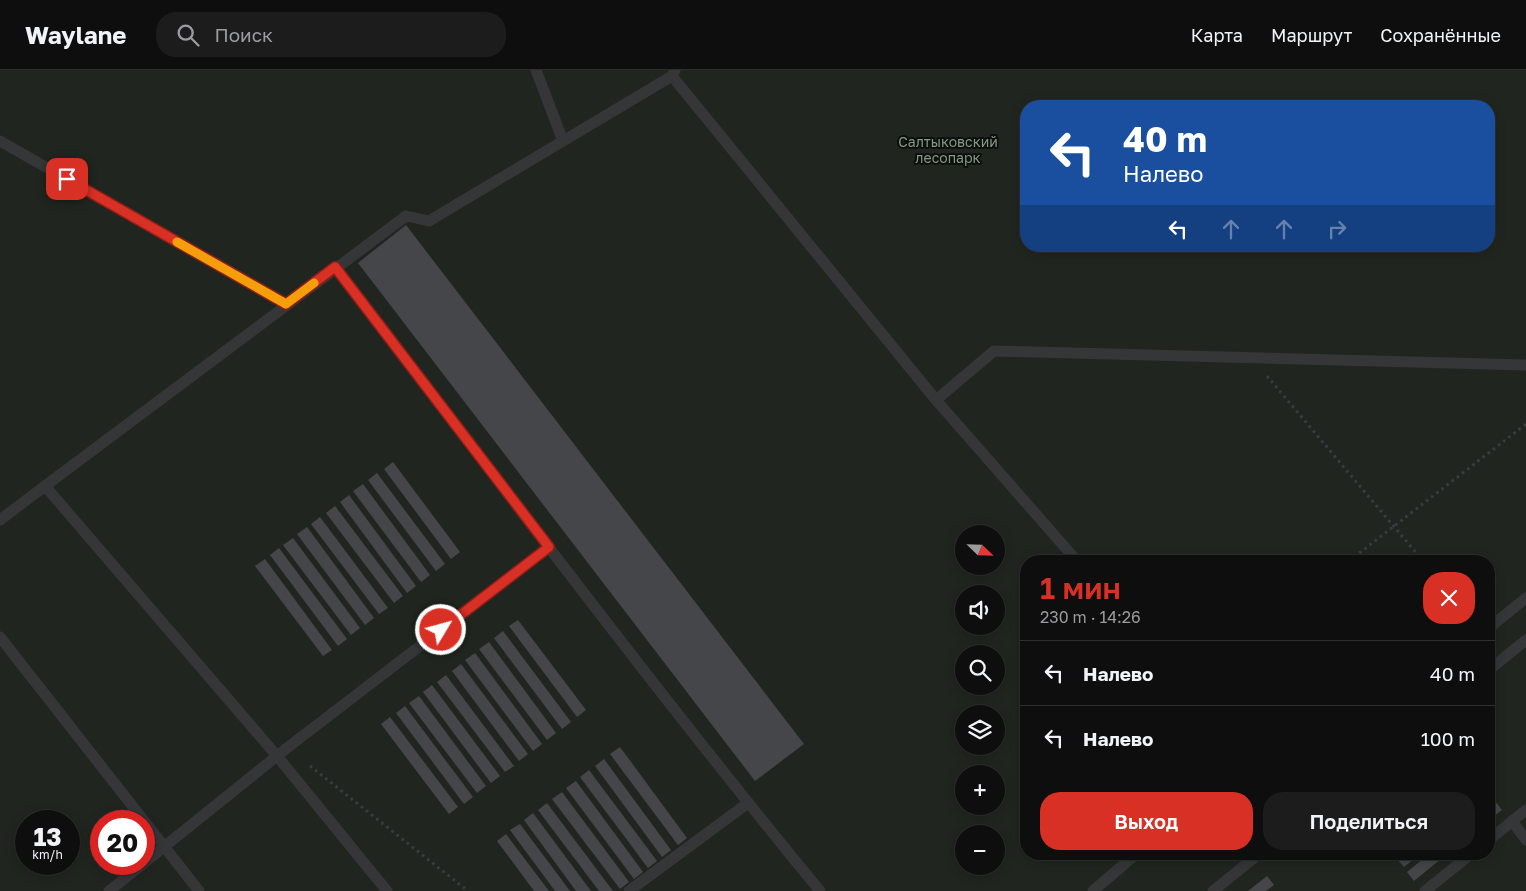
<!DOCTYPE html>
<html lang="ru">
<meta charset="utf-8">
<style>
body{margin:0;font-family:"Golos Text",sans-serif;background:#1c1c1d;color:#f1f3f6;height:100vh;display:flex;flex-direction:column;font-size:19px;white-space:nowrap}
*{box-sizing:border-box;margin:0}
p{font-size:16px;color:#9b9c9e}
.icon{flex:none;width:28px;height:28px;fill:none;stroke:currentColor;stroke-width:2;stroke-linecap:round;stroke-linejoin:round}
.map{position:relative;flex:1;overflow:hidden}
.side{position:absolute;left:1020px;top:485px;width:475px;height:305px;display:flex;flex-direction:column;background:#0e0e0f;border-radius:20px;box-shadow:0 2px 12px #0003,0 0 0 1px #2e2e2f}
.side>*{flex:none}
.hud{position:absolute;left:1020px;top:30px;width:475px;height:152px;border-radius:20px;box-shadow:0 2px 12px #0003,0 0 0 1px #2e2e2f;background:#1a4fa0;color:#fff;overflow:hidden}
.needle{width:32px;rotate:113deg}
.tools{position:absolute;left:955px;top:455px;display:grid;gap:10px}
.tools a{display:grid;place-items:center;width:50px;height:50px;border-radius:50%;background:#0e0e0f;box-shadow:0 2px 12px #0003,0 0 0 1px #2e2e2f;font-size:25px}
.speed{position:absolute;left:15px;top:740px;display:flex;gap:10px;font-size:25px;font-weight:700;text-align:center}
.speed>*{display:grid;place-content:center;width:65px;height:65px;border-radius:50%;background:#0e0e0f;box-shadow:0 2px 12px #0003,0 0 0 1px #2e2e2f;line-height:1}
.speed small{font-size:12px;font-weight:400}
.speed .limit{border:8px solid #d22;background:#fff;color:#111}
.pin{position:absolute;display:grid;place-items:center;width:42px;height:42px;color:#fff;margin:-21px;border-radius:10px;box-shadow:0 2px 8px #0006}
.me{position:absolute;width:55px;margin:-28px;rotate:53deg;stroke-linejoin:round;filter:drop-shadow(0 0 4px #0008)}
.turn{display:flex;align-items:center;gap:18px;height:105px;padding:0 20px;font-size:22px}
.turn .icon{width:65px;height:65px;stroke-width:2.5}
.turn b{display:block;font-size:35px;line-height:42px}
.lanes{display:flex;align-items:center;height:48px;padding:0 20px;background:#0003;justify-content:center;gap:25px;direction:ltr}
.lanes .off{opacity:.35}
.round{display:grid;place-items:center;flex:none;width:52px;height:52px;border-radius:20px;background:#1c1c1d}
.overview{display:flex;align-items:center;justify-content:space-between;height:85px;padding:0 20px}
h1{font-size:30px;font-weight:600;line-height:38px;color:#d93025}
.button{display:flex;gap:10px;margin-top:auto;padding:10px 20px}
.button a{flex:1;height:58px;border-radius:20px;background:#d93025;color:#fff;font-size:20px;font-weight:600;line-height:58px;text-align:center}
.button a+a{background:#1c1c1d;color:#f1f3f6}
ul{padding:0;list-style:none}
li{display:flex;align-items:center;gap:15px;height:65px;padding:0 20px;border-top:1px solid #2e2e2f}
li div{flex:1}
li b{display:block;font-size:19px}
li em{font-style:normal}
header{display:flex;align-items:center;gap:30px;box-sizing:border-box;height:70px;padding:0 25px;background:#0e0e0f;border-bottom:1px solid #2e2e2f}
header strong{font-size:24px}
nav{display:flex;gap:28px;margin-inline-start:auto;font-size:18px}
.search{width:350px;height:45px;background:#1c1c1d;display:flex;align-items:center;gap:12px;box-sizing:border-box;padding:0 18px;border-radius:20px;color:#9b9c9e;font-size:19px}
.map>svg:first-child{display:block}
.green{fill:#20261f;fill-rule:evenodd}
.building{fill:#444649}
.lines{fill:none;stroke-linecap:round;stroke-linejoin:round}
.path{stroke:#3a3d3f;stroke-width:3;stroke-dasharray:2.5 4;stroke-linecap:butt}
.service{stroke:#343638;stroke-width:11}
.route-casing{stroke:#8d1f18;stroke-width:12}
.route{stroke:#d93025;stroke-width:9}
.slow{stroke:#f59e0b;stroke-width:9}
.labels{text-anchor:middle;dominant-baseline:central;stroke-width:4;stroke-linejoin:round;paint-order:stroke}
.park-label{font-size:14px;fill:#859b7f;stroke:#0d0e0f}
</style>
<header>
<strong>Waylane</strong>
<div class="search"><svg class="icon" aria-label="search" viewBox="0 0 24 24"><circle cx="10" cy="10" r="6"/><path d="M15 15l6 6"/></svg>Поиск</div>
<nav><a>Карта</a><a>Маршрут</a><a>Сохранённые</a></nav>
</header>
<div class="map">
<svg width="1526" height="821" viewBox="0 0 1526 821">
<rect width="100%" height="100%" fill="#121314"/>
<path class="green" d="M0,0H1526V821H0ZM1026,36H1489V176H1026ZM964,464H996V496H964ZM1026,491H1489V784H1026ZM964,524H996V556H964ZM964,584H996V616H964ZM964,644H996V676H964ZM964,704H996V736H964ZM26,751H69V794H26ZM101,751H144V794H101ZM964,764H996V796H964Z"/>
<g class="building">
<polygon points="406,155 804,674 755,711 358,193"/>
<polygon points="393,392 460,482 451,489 384,399"/>
<polygon points="377,403 445,494 436,501 368,410"/>
<polygon points="363,414 430,505 421,512 353,421"/>
<polygon points="349,425 416,516 407,523 340,432"/>
<polygon points="335,436 403,526 394,533 326,443"/>
<polygon points="320,447 388,538 379,544 311,454"/>
<polygon points="307,457 374,548 365,555 297,464"/>
<polygon points="293,468 360,558 351,565 283,475"/>
<polygon points="279,478 347,569 338,576 270,485"/>
<polygon points="265,489 332,580 323,586 255,496"/>
<polygon points="518,550 586,640 577,647 509,556"/>
<polygon points="503,561 571,652 562,659 494,568"/>
<polygon points="489,572 556,663 547,670 479,579"/>
<polygon points="475,583 542,674 533,681 465,590"/>
<polygon points="461,594 528,684 519,691 452,601"/>
<polygon points="446,605 514,696 505,702 437,612"/>
<polygon points="432,615 500,706 491,713 423,622"/>
<polygon points="419,626 486,716 477,723 409,633"/>
<polygon points="405,636 473,727 464,734 396,643"/>
<polygon points="390,647 458,737 449,744 381,654"/>
<polygon points="620,677 687,768 678,775 610,684"/>
<polygon points="604,689 671,780 662,787 595,696"/>
<polygon points="589,700 657,791 648,798 580,707"/>
<polygon points="576,711 643,802 634,809 566,718"/>
<polygon points="562,722 629,812 620,819 552,729"/>
<polygon points="1495,731 1502,740 1489,750 1489,736"/>
<polygon points="547,733 613,821 599,821 538,740"/>
<polygon points="533,743 591,821 576,821 524,750"/>
<polygon points="520,754 570,821 555,821 510,760"/>
<polygon points="506,764 549,821 534,821 497,771"/>
<polygon points="1402,784 1420,784 1404,797 1396,788"/>
<polygon points="1429,784 1447,784 1414,811 1407,802"/>
<polygon points="1267,806 1274,815 1266,821 1248,821"/>
</g>
<g class="lines">
<g class="path">
<polyline points="1267,306 1423,491"/>
<polyline points="1349,491 1526,354"/>
<polyline points="310,696 468,821"/>
</g>
<g class="service">
<polyline points="536,0 563,71"/>
<polyline points="672,6 936,330"/>
<polyline points="0,71 286,234"/>
<path d="M335,197C495,406 653,618 820,821"/>
<polyline points="45,416 406,146 429,151 672,6 675,0"/>
<polyline points="0,450 45,416 277,686 387,821"/>
<polyline points="1077,491 936,330 994,281 1526,295"/>
<polyline points="1489,558 1526,528"/>
<polyline points="0,567 199,821"/>
<polyline points="1489,600 1526,570"/>
<polyline points="1512,751 1526,770"/>
<polyline points="1489,770 1526,740"/>
<polyline points="144,793 287,678 549,477"/>
<polyline points="109,821 143,794"/>
<polyline points="629,821 748,733"/>
<polyline points="1093,821 1136,784"/>
<polyline points="1213,821 1259,784"/>
<polyline points="1425,821 1471,784"/>
</g>
</g>
<g class="lines">
<g class="route-casing">
<polyline id="route" points="67,109 286,234 335,197 549,477 441,560"/>
</g>
<use href="#route" class="route"/>
<polyline class="slow" points="177,172 286,234 314,213"/>
</g>
<g class="labels">
<g class="park-label">
<text x="948" y="71">Салтыковский<tspan x="948" dy="16">лесопарк</tspan></text>
</g>
</g>
</svg>
<div class="tools">
<a><svg class="needle" viewBox="-14 -14 28 28"><path d="M0-13l5 13h-10z" fill="#e53935"/><path d="M0 13l5-13h-10z" fill="#9b9c9e"/></svg></a>
<a><svg class="icon" aria-label="sound" viewBox="0 0 24 24"><path d="M4 9h4l5-4v14l-5-4H4zM17 9q2 3 0 6"/></svg></a>
<a><svg class="icon" aria-label="search" viewBox="0 0 24 24"><circle cx="10" cy="10" r="6"/><path d="M15 15l6 6"/></svg></a>
<a><svg class="icon" aria-label="layers" viewBox="0 0 24 24"><path d="M12 4l9 5-9 5-9-5zM3 14l9 5 9-5"/></svg></a>
<a>+</a>
<a>−</a>
</div>
<div class="speed"><div>13<small>km/h</small></div><div class="limit">20</div></div>
<div class="pin" style="left:67px;top:109px;background:#d93025"><svg class="icon" aria-label="arrive" viewBox="0 0 24 24"><path d="M6 21V4h12l-3 4 3 4H6"/></svg></div>
<svg class="me" style="left:441px;top:560px" viewBox="-20 -20 40 40"><circle r="17" fill="#d93025" stroke="#fff" stroke-width="3"/><path d="M0-11L8 9 0 5-8 9z" fill="#fff"/></svg>
<div class="hud">
<div class="turn"><svg class="icon" aria-label="left" viewBox="0 0 24 24"><path d="M17 20v-9H6M10 6l-5 5 5 5"/></svg><div><b>40 m</b>Налево</div></div>
<div class="lanes"><svg class="icon" aria-label="left" viewBox="0 0 24 24"><path d="M17 20v-9H6M10 6l-5 5 5 5"/></svg><svg class="icon off" aria-label="ahead" viewBox="0 0 24 24"><path d="M12 20V5M6 11l6-6 6 6"/></svg><svg class="icon off" aria-label="ahead" viewBox="0 0 24 24"><path d="M12 20V5M6 11l6-6 6 6"/></svg><svg class="icon off" aria-label="right" viewBox="0 0 24 24"><path d="M7 20v-9h11M14 6l5 5-5 5"/></svg></div>
</div>
<section class="side">
<div class="overview"><div><h1>1 мин</h1><p>230 m · 14:26</p></div><a class="round" style="background:#d93025;color:#fff"><svg class="icon" aria-label="close" viewBox="0 0 24 24"><path d="M6 6l12 12M18 6L6 18"/></svg></a></div>
<ul>
<li><svg class="icon" aria-label="left" viewBox="0 0 24 24"><path d="M17 20v-9H6M10 6l-5 5 5 5"/></svg><div><b>Налево</b></div><em>40 m</em></li>
<li><svg class="icon" aria-label="left" viewBox="0 0 24 24"><path d="M17 20v-9H6M10 6l-5 5 5 5"/></svg><div><b>Налево</b></div><em>100 m</em></li>
</ul>
<div class="button"><a>Выход</a><a>Поделиться</a></div>
</section>
</div>
